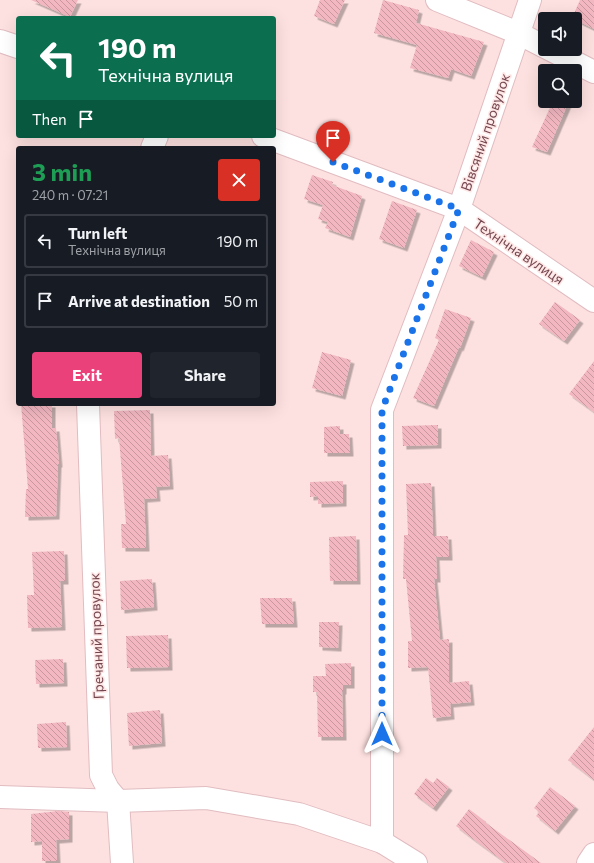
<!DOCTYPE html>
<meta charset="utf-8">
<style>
body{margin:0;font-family:Commissioner,sans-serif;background:#20242c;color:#f1f3f6;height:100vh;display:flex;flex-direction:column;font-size:15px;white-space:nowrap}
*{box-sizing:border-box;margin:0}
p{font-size:13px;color:#9ea1a6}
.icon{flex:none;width:22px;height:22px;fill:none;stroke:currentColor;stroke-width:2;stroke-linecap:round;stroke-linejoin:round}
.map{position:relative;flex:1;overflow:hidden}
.drawer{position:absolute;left:16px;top:146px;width:260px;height:260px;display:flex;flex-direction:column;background:#171b24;border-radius:4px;box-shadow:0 4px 16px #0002}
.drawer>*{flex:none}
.hud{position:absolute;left:16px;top:16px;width:260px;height:122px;border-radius:4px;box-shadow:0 4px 16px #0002;background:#0b6e4f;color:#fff;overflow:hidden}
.tools{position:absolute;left:538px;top:12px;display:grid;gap:8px}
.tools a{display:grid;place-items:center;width:44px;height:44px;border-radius:4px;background:#171b24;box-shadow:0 4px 16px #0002;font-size:20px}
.pin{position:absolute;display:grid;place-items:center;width:34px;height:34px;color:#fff;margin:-41px -17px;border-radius:50% 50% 50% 0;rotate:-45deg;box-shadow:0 0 4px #0007}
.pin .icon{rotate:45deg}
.me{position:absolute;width:44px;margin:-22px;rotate:0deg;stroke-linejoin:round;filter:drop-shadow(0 0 3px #0008)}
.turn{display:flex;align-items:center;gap:14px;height:84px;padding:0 16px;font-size:18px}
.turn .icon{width:52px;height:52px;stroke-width:2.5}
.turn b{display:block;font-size:28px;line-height:34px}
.then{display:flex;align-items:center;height:38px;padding:0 16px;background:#0003;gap:8px;font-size:15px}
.round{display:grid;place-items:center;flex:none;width:42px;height:42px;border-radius:4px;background:#20242c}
.summary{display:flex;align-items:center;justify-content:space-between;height:68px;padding:0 16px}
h1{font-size:24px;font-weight:700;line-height:30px;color:#1e9e55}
.primary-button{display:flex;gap:8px;margin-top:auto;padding:8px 16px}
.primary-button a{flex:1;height:46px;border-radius:4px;background:#ea417b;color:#fff;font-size:16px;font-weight:700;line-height:46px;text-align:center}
.primary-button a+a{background:#20242c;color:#f1f3f6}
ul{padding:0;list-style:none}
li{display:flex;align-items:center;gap:12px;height:54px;margin:0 8px 6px;padding:0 8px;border:2px solid #363941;border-radius:4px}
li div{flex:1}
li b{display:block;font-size:15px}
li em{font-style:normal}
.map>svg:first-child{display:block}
.building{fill:url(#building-back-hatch);filter:url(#shadow)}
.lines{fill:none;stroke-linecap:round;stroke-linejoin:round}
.street-casing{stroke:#e1bcc0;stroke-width:24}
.street{stroke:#fff;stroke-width:22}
.route{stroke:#1a73e8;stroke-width:7;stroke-dasharray:0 12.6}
.labels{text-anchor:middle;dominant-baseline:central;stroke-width:3;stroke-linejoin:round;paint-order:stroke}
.street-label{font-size:14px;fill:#734750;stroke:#ffe7e6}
</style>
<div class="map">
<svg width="594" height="863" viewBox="0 0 594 863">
<defs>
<pattern id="building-back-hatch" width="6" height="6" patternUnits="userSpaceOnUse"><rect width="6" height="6" fill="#f2b7c1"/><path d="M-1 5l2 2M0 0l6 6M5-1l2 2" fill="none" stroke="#c8979f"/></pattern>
<filter id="shadow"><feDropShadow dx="3.5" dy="3.5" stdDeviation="0" flood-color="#0004"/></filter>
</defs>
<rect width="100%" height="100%" fill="#fde1e0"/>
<g class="building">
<polygon points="31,0 78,0 70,17"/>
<polygon points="320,0 345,0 334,24 314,16"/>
<polygon points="383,0 419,10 416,23 484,42 471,76 451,69 448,78 410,68 417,45 374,33"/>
<polygon points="580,0 594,0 594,29 572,18"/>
<polygon points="553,101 569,101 547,152 532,147"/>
<polygon points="312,175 333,182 332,185 362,196 350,237 325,228 328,222 318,219 323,205 304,199"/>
<polygon points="392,201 417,210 404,248 379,239"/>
<polygon points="471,240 494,252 482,277 459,266"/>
<polygon points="555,302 580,320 564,341 539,324"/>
<polygon points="445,309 471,318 460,348 459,347 434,406 413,398 439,340 435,338"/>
<polygon points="322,352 351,360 342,396 312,388"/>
<polygon points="594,361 594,412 569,394"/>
<polygon points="21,404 52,404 52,428 56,428 59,464 58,464 56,516 25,517 26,489 28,489"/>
<polygon points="150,410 151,456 168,455 170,486 156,487 157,498 144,499 146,548 122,548 121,524 126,524 119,438 115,439 114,411"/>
<polygon points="438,425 438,445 403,446 402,426"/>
<polygon points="340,426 340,434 349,434 350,453 324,453 324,427"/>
<polygon points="343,481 343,503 318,504 318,496 310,497 310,482"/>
<polygon points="431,483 433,536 448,536 449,557 436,557 437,579 434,579 440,640 449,639 449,683 469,681 471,702 450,704 451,716 433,718 428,667 408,668 408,641 412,641 406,579 403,579 404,535 408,535 406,484"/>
<polygon points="356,536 357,581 330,581 329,537"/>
<polygon points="64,551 65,581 60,581 62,627 28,628 27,595 34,595 32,552"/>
<polygon points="152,579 154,607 121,610 120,581"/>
<polygon points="260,598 292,598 294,624 262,624"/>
<polygon points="319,622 339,622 338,648 319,647"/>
<polygon points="168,635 169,667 127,668 126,636"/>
<polygon points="63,659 64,683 36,684 35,660"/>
<polygon points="351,663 351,685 343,685 343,691 342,691 343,737 318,737 317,692 313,692 313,676 326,676 325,664"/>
<polygon points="160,710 162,743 129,746 127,713"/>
<polygon points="66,722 67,747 38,748 37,724"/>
<polygon points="594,727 594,780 568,760"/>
<polygon points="426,778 433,783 437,778 449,787 433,808 414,794"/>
<polygon points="550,787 575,806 555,831 536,816 539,812 534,808"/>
<polygon points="469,809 486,822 486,823 541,863 506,863 473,839 456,826"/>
<polygon points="58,811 69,812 69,839 56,840 57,861 42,861 42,841 31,842 31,814"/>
</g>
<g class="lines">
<g class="street-casing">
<g id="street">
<polyline points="437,0 518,33 545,47"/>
<polyline points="0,41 18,47"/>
<polyline points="549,49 594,72"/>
<polyline points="263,136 459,209 594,301"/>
<polyline points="152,148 157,136"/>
<polyline points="88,404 101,775 108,789 118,801 122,863"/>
<polyline points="0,797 118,801 206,798 299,814 382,842 416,863"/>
<polyline points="382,842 382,410 459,209 530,0"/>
<polyline points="588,863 594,854"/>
</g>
</g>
<use href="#street" class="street"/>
</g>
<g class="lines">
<polyline class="route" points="333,162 459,209 382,410 382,734"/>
</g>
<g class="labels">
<g class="street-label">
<text transform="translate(485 132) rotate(-71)">Вівсяний провулок</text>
<text transform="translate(519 251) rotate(34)">Технічна вулиця</text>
<text transform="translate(96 636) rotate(-92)">Гречаний провулок</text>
</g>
</g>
</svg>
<div class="tools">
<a><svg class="icon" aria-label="sound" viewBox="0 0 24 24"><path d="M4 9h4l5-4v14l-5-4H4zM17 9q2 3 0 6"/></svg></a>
<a><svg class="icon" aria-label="search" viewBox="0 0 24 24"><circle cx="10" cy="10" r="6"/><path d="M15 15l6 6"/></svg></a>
</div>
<div class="pin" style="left:333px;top:162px;background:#d93025"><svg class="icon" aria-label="arrive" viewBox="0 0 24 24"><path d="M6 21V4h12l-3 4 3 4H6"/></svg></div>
<svg class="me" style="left:382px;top:734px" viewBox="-20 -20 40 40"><path d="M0-17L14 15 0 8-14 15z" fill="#1a73e8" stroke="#fff" stroke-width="4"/></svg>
<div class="hud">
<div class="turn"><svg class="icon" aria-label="left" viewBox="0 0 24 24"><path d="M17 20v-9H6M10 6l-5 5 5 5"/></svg><div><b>190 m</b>Технічна вулиця</div></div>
<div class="then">Then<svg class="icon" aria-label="arrive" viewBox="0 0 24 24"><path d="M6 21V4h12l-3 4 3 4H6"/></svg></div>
</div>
<section class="drawer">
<div class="summary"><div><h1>3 min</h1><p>240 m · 07:21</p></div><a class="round" style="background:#d93025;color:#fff"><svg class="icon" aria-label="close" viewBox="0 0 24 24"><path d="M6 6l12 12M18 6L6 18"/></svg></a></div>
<ul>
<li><svg class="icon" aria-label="left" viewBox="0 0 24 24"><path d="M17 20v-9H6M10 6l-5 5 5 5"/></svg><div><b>Turn left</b><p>Технічна вулиця</p></div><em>190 m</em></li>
<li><svg class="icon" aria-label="arrive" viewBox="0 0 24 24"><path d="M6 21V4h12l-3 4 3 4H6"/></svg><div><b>Arrive at destination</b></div><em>50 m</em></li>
</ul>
<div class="primary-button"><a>Exit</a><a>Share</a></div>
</section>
</div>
